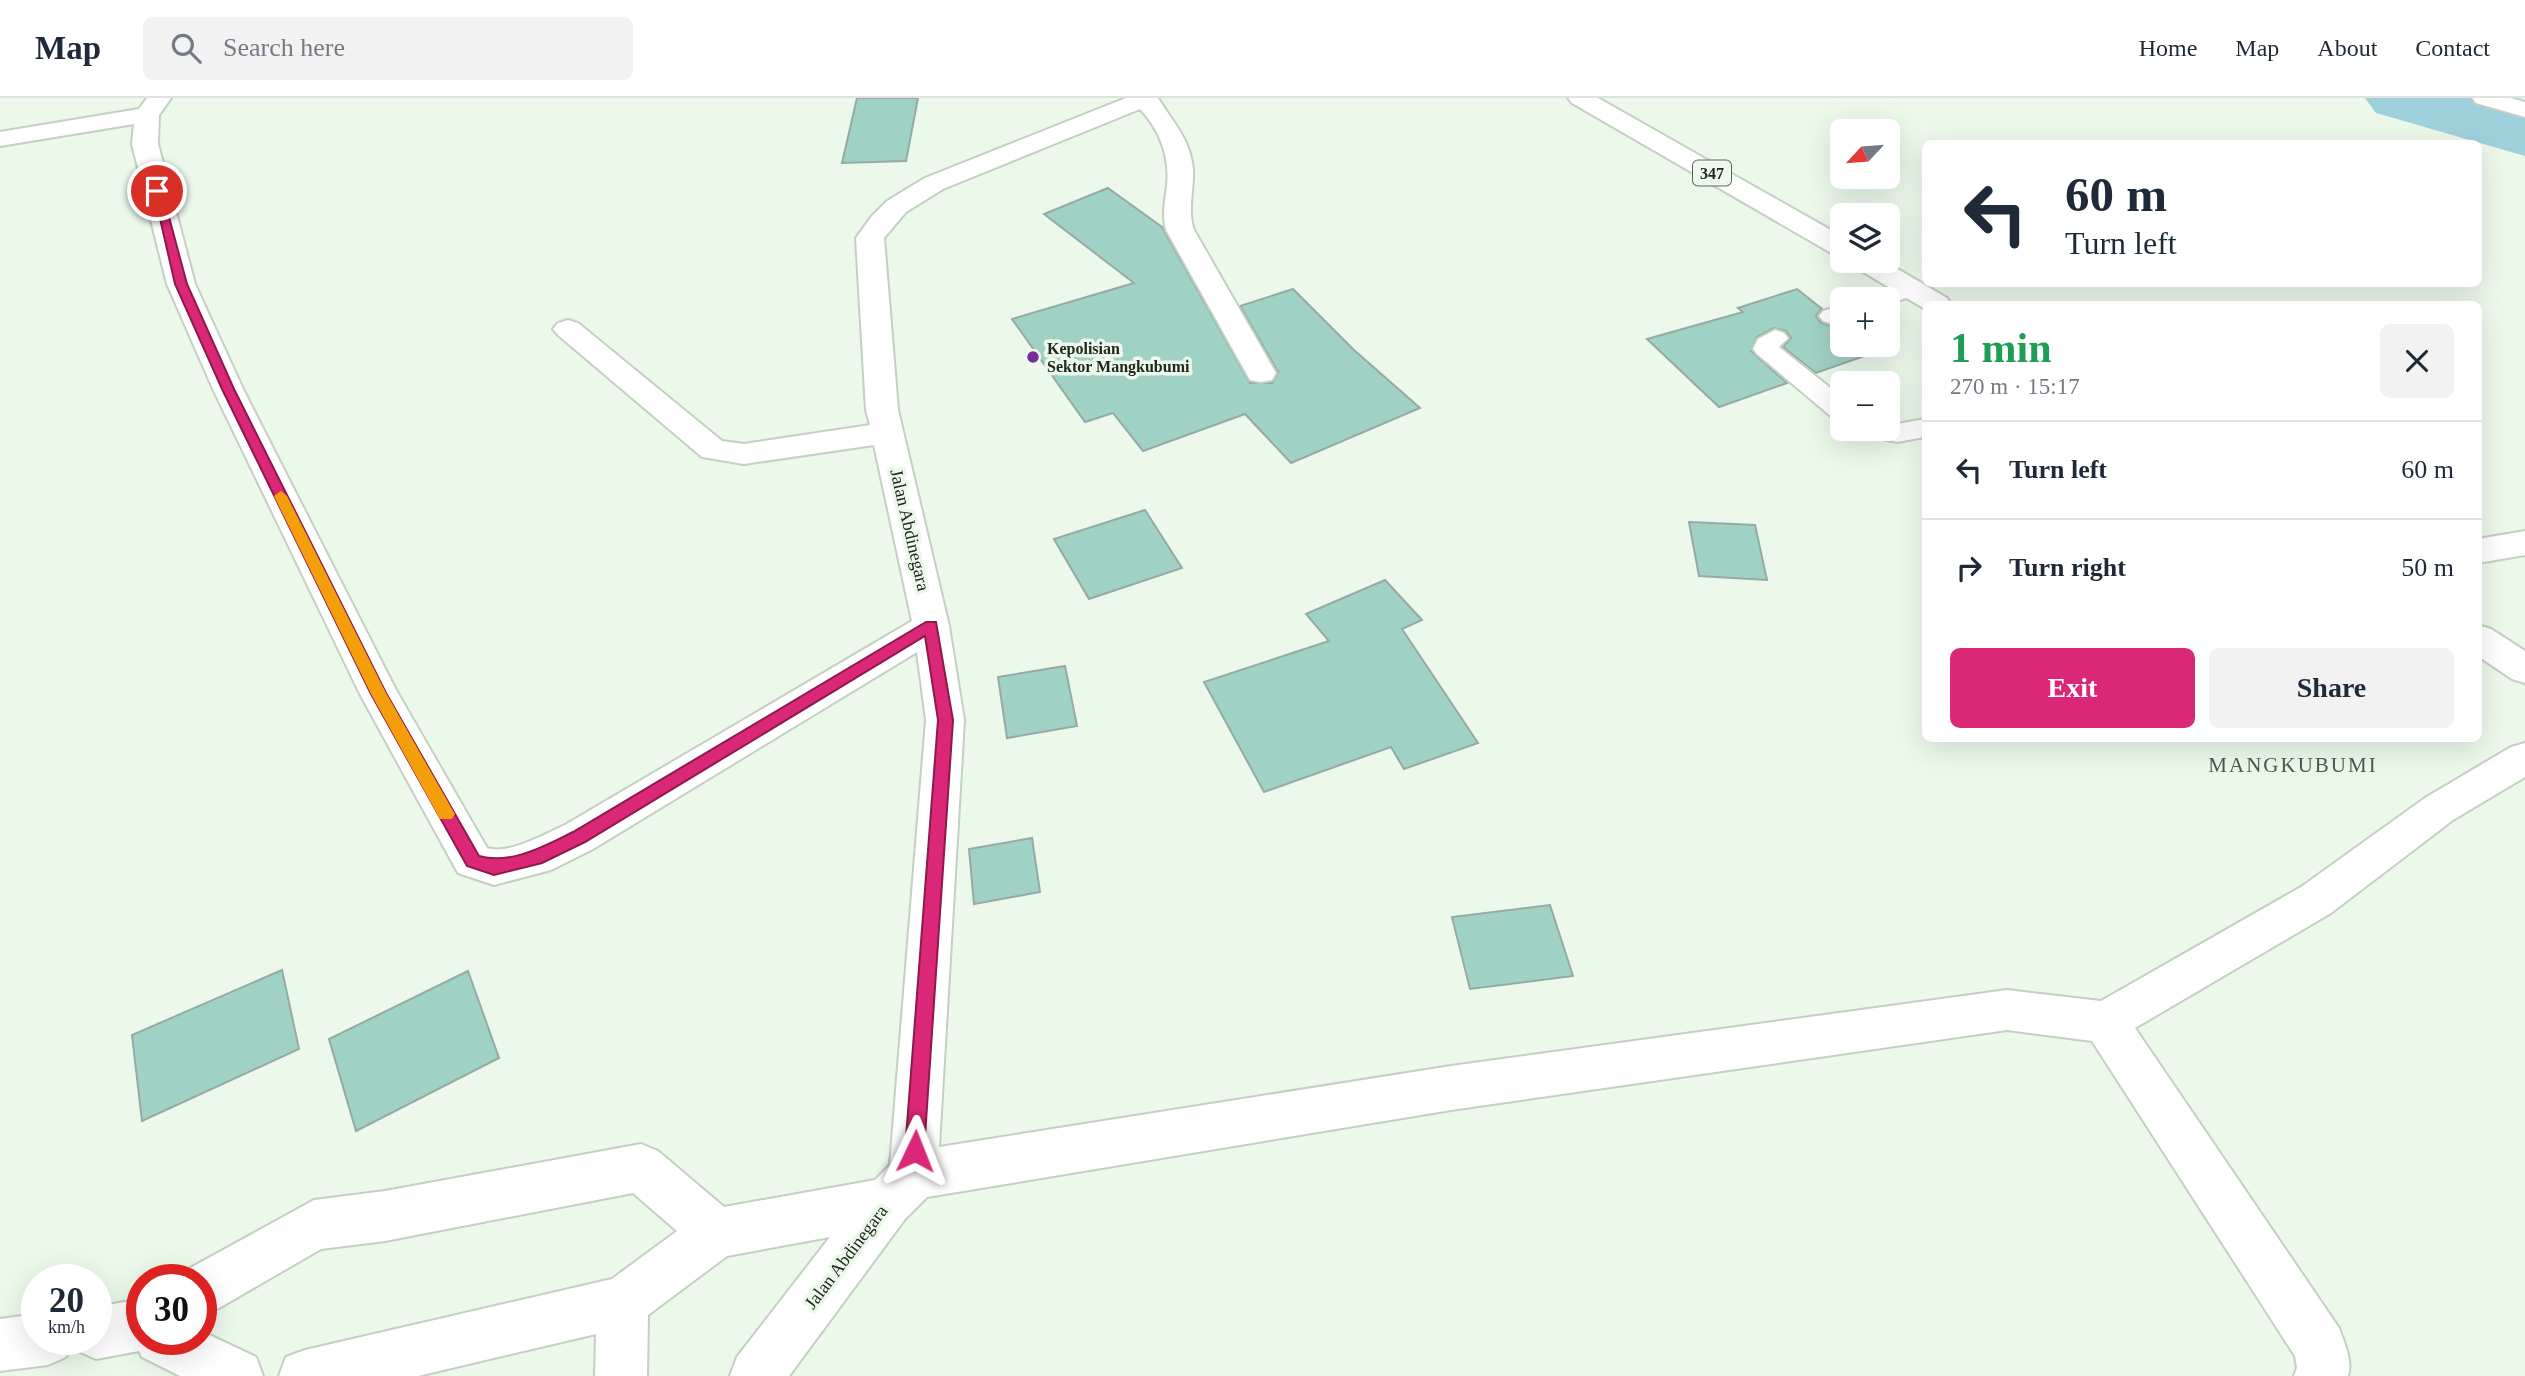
<!DOCTYPE html>
<meta charset="utf-8">
<style>
body{margin:0;font-family:Georgia,serif;background:#f2f2f3;color:#1f2937;height:100vh;display:flex;flex-direction:column;font-size:26px;white-space:nowrap}
*{box-sizing:border-box;margin:0}
p{font-size:23px;color:#747a83}
.icon{flex:none;width:38px;height:38px;fill:none;stroke:currentColor;stroke-width:2;stroke-linecap:round;stroke-linejoin:round}
.map{position:relative;flex:1;overflow:hidden}
.drawer{position:absolute;left:1922px;top:203px;width:560px;height:441px;display:flex;flex-direction:column;background:#fff;border-radius:10px;box-shadow:0 7px 28px #0002}
.drawer>*{flex:none}
.guide{position:absolute;left:1922px;top:42px;width:560px;height:147px;border-radius:10px;box-shadow:0 7px 28px #0002;background:#fff;color:#1f2937;overflow:hidden}
.needle{width:46px;rotate:244deg}
.tools{position:absolute;left:1830px;top:21px;display:grid;gap:14px}
.tools a{display:grid;place-items:center;width:70px;height:70px;border-radius:10px;background:#fff;box-shadow:0 7px 28px #0002;font-size:35px}
.speed{position:absolute;left:21px;top:1166px;display:flex;gap:14px;font-size:35px;font-weight:700;text-align:center}
.speed>*{display:grid;place-content:center;width:91px;height:91px;border-radius:50%;background:#fff;box-shadow:0 7px 28px #0002;line-height:1}
.speed small{font-size:18px;font-weight:400}
.speed .limit{border:10px solid #d22;background:#fff;color:#111}
.pin{position:absolute;display:grid;place-items:center;width:60px;height:60px;color:#fff;margin:-30px;border:4px solid #fff;border-radius:50%;box-shadow:0 2px 7px #0007}
.me{position:absolute;width:77px;margin:-38px;rotate:2deg;stroke-linejoin:round;filter:drop-shadow(0 0 5px #0008)}
.turn{display:flex;align-items:center;gap:24px;height:147px;padding:0 28px;font-size:32px}
.turn .icon{width:91px;height:91px;stroke-width:2.5}
.turn b{display:block;font-size:49px;line-height:60px}
.round{display:grid;place-items:center;flex:none;width:74px;height:74px;border-radius:10px;background:#f2f2f3}
.summary{display:flex;align-items:center;justify-content:space-between;height:119px;padding:0 28px}
h1{font-size:42px;font-weight:700;line-height:52px;color:#1e9e55}
.button{display:flex;gap:14px;margin-top:auto;padding:14px 28px}
.button a{flex:1;height:80px;border-radius:10px;background:#db2777;color:#fff;font-size:28px;font-weight:700;line-height:80px;text-align:center}
.button a+a{background:#f2f2f3;color:#1f2937}
ul{padding:0;list-style:none}
li{display:flex;align-items:center;gap:21px;height:98px;padding:0 28px;border-top:2px solid #e0e1e3}
li div{flex:1}
li b{display:block;font-size:26px}
li em{font-style:normal}
header{display:flex;align-items:center;gap:42px;box-sizing:border-box;height:98px;padding:0 35px;background:#fff;border-bottom:2px solid #e0e1e3}
header strong{font-size:33px}
nav{display:flex;gap:38px;margin-inline-start:auto;font-size:24px}
.search{width:490px;height:63px;background:#f2f2f3;display:flex;align-items:center;gap:18px;box-sizing:border-box;padding:0 24px;border-radius:10px;color:#747a83;font-size:26px}
.map>svg:first-child{display:block}
.lines{fill:none;stroke-linecap:round;stroke-linejoin:round}
.river{fill:#9fd1dc;fill-rule:evenodd}
.building{fill:#a0d1c5;stroke:#96aaa5;stroke-width:2}
.service-casing{stroke:#c3d0c2;stroke-width:4}
.minor-casing{stroke:#c3d0c2;stroke-width:4}
.primary-casing{stroke:#c3d0c2;stroke-width:4}
.service{fill:#fff;fill-rule:evenodd}
.minor{fill:#fff;fill-rule:evenodd}
.primary{fill:#fff;fill-rule:evenodd}
.route{fill:#db2777;stroke:#8e194d;stroke-width:2}
.slow{fill:#f59e0b}
.poi-dot{fill:#792b9c;stroke:#ebf8ea;stroke-width:2.5}
.labels{text-anchor:middle;dominant-baseline:central;stroke-width:7;stroke-linejoin:round;paint-order:stroke}
.shield{fill:#ebf8ea;stroke:#5e655d;stroke-width:2}
.shield-label{font-size:16px;font-weight:bold;fill:#212621}
.far-poi-label{font-size:16px;font-weight:bold;fill:#212621;stroke:#ebf8ea;text-anchor:start}
.street-label{font-size:18px;fill:#212621;stroke:#ebf8ea}
.quarter-label{font-size:21px;letter-spacing:2px;fill:#4e594d;stroke:#ebf8ea}
</style>
<header>
<strong>Map</strong>
<div class="search"><svg class="icon" aria-label="search" viewBox="0 0 24 24"><circle cx="10" cy="10" r="6"/><path d="M15 15l6 6"/></svg>Search here</div>
<nav><a>Home</a><a>Map</a><a>About</a><a>Contact</a></nav>
</header>
<div class="map">
<svg width="2525" height="1278" viewBox="0 0 2525 1278">
<rect width="100%" height="100%" fill="#ebf8ea"/>
<g class="lines">
<polygon class="river" points="2365,0 2480,0 2525,13 2525,58 2376,15"/>
</g>
<g class="building">
<polygon points="857,0 918,0 906,63 842,65"/>
<polygon points="1108,90 1162,129 1250,285 1272,285 1278,274 1240,208 1293,191 1354,252 1420,310 1291,365 1245,316 1143,353 1113,315 1085,324 1012,221 1134,185 1044,116"/>
<polygon points="1797,191 1822,211 1816,218 1821,225 1831,228 1843,226 1843,247 1871,247 1879,253 1816,275 1783,249 1791,240 1786,233 1774,230 1757,239 1751,253 1787,285 1719,309 1647,241 1743,214 1738,210"/>
<polygon points="1145,412 1182,470 1089,501 1054,441"/>
<polygon points="1689,424 1755,427 1767,482 1699,478"/>
<polygon points="1385,482 1422,522 1402,531 1478,645 1404,671 1391,649 1264,694 1204,584 1329,543 1306,516"/>
<polygon points="1065,568 1077,628 1007,640 998,579"/>
<polygon points="1032,740 1040,794 974,806 969,751"/>
<polygon points="1550,807 1573,878 1470,891 1452,819"/>
<polygon points="282,872 299,951 142,1023 132,937"/>
<polygon points="468,873 499,960 356,1033 329,941"/>
</g>
<g class="lines">
<g class="service-casing">
<g id="service">
<polygon points="1913,183 1922,185 1925,190 1922,195 1888,206 1888,201 1868,201 1871,196"/>
<polygon points="1843,207 1843,223 1832,226 1823,223 1819,218 1823,213"/>
<polygon points="1775,232 1784,235 1788,240 1779,249 1843,300 1843,322 1833,320 1757,256 1753,251 1758,241"/>
<polygon points="1925,321 1925,339 1897,344 1863,337 1859,331 1888,331 1888,325 1897,326"/>
</g>
</g>
<g class="minor-casing">
<g id="minor">
<path d="M147,0H171L159,17L158,46L195,186L243,291L396,592L487,750C509,757 545,736 565,727L912,523L874,347L744,366L702,359L558,237L553,231L558,225L568,222L578,225L722,343L744,346L870,327L866,312L856,140L872,118L887,103L925,80L1126,0H1158C1172,23 1191,42 1193,72C1194,92 1187,112 1194,132L1276,275L1272,282L1261,284L1250,282L1166,132C1162,117 1165,103 1167,88C1170,59 1160,32 1140,11L943,91L906,114L884,140L898,312L949,528L964,622L939,1049L1451,968L2007,892L2101,903L2301,789L2425,700L2511,649L2525,645V679L2453,722L2331,815L2135,930L2339,1230C2344,1244 2353,1263 2348,1278H2294L2297,1270L2295,1258L2092,943L2007,932L1451,1012L927,1099L905,1121L789,1278H730L737,1259L830,1139L727,1158L648,1217L647,1278H595L596,1236L418,1278H279L286,1259L305,1252L612,1181L677,1133L633,1095L385,1143L321,1151L219,1210L201,1217V1181H180L183,1174L314,1102L385,1093L641,1046L658,1053L724,1109L875,1082L890,1067L926,622L917,554L593,751L551,772L494,787L458,775L360,596L213,291L167,186L132,46L134,26L0,48V34L139,11Z"/>
<polygon points="2472,0 2510,0 2525,4 2525,19 2476,5"/>
<polygon points="2525,433 2525,457 2478,465 2478,441"/>
<polygon points="142,1201 142,1241 201,1241 201,1233 256,1259 263,1278 180,1278 142,1259 139,1253 96,1261 78,1253 73,1243 66,1259 48,1267 0,1273 0,1221 37,1216 37,1241 96,1241 96,1209"/>
</g>
</g>
<g class="primary-casing">
<g id="primary">
<polygon points="1568,0 1598,0 1843,139 1843,158 1833,156 1572,5"/>
<polygon points="1851,163 1884,163 1947,200 1951,206 1925,206 1925,211 1855,169"/>
<polygon points="2478,527 2491,531 2525,553 2525,585 2512,581 2478,558"/>
</g>
</g>
<use href="#service" class="service"/>
<use href="#minor" class="minor"/>
<use href="#primary" class="primary"/>
</g>
<path class="route" d="M153,90L162,93L187,186L234,291L386,595L479,758C511,767 544,748 573,734L926,524H936L953,622L924,1053L922,1060L915,1063L908,1060L905,1053L938,622L925,538L585,744L542,765L494,777L467,768L371,596L222,291L175,186Z"/>
<polygon class="slow" points="281,393 287,398 386,595 452,711 455,716 452,721 440,721 371,596 274,398"/>
<circle class="poi-dot" cx="1033" cy="259" r="7"/>
<g class="labels">
<rect class="shield" x="1693" y="62.5" width="38" height="25" rx="5"/>
<g class="shield-label">
<text x="1712" y="75">347</text>
</g>
<g class="far-poi-label">
<text x="1047" y="250">Kepolisian<tspan x="1047" dy="18">Sektor Mangkubumi</tspan></text>
</g>
<g class="street-label">
<text transform="translate(910 432) rotate(77)">Jalan Abdinegara</text>
<text transform="translate(846 1159) rotate(-53)">Jalan Abdinegara</text>
</g>
<g class="quarter-label">
<text x="2293" y="667">MANGKUBUMI</text>
</g>
</g>
</svg>
<div class="tools">
<a><svg class="needle" viewBox="-14 -14 28 28"><path d="M0-13l5 13h-10z" fill="#e53935"/><path d="M0 13l5-13h-10z" fill="#747a83"/></svg></a>
<a><svg class="icon" aria-label="layers" viewBox="0 0 24 24"><path d="M12 4l9 5-9 5-9-5zM3 14l9 5 9-5"/></svg></a>
<a>+</a>
<a>−</a>
</div>
<div class="speed"><div>20<small>km/h</small></div><div class="limit">30</div></div>
<div class="pin" style="left:157px;top:93px;background:#d93025"><svg class="icon" aria-label="arrive" viewBox="0 0 24 24"><path d="M6 21V4h12l-3 4 3 4H6"/></svg></div>
<svg class="me" style="left:915px;top:1053px" viewBox="-20 -20 40 40"><path d="M0-17L14 15 0 8-14 15z" fill="#db2777" stroke="#fff" stroke-width="4"/></svg>
<div class="guide">
<div class="turn"><svg class="icon" aria-label="left" viewBox="0 0 24 24"><path d="M17 20v-9H6M10 6l-5 5 5 5"/></svg><div><b>60 m</b>Turn left</div></div>
</div>
<section class="drawer">
<div class="summary"><div><h1>1 min</h1><p>270 m · 15:17</p></div><a class="round"><svg class="icon" aria-label="close" viewBox="0 0 24 24"><path d="M6 6l12 12M18 6L6 18"/></svg></a></div>
<ul>
<li><svg class="icon" aria-label="left" viewBox="0 0 24 24"><path d="M17 20v-9H6M10 6l-5 5 5 5"/></svg><div><b>Turn left</b></div><em>60 m</em></li>
<li><svg class="icon" aria-label="right" viewBox="0 0 24 24"><path d="M7 20v-9h11M14 6l5 5-5 5"/></svg><div><b>Turn right</b></div><em>50 m</em></li>
</ul>
<div class="button"><a>Exit</a><a>Share</a></div>
</section>
</div>
